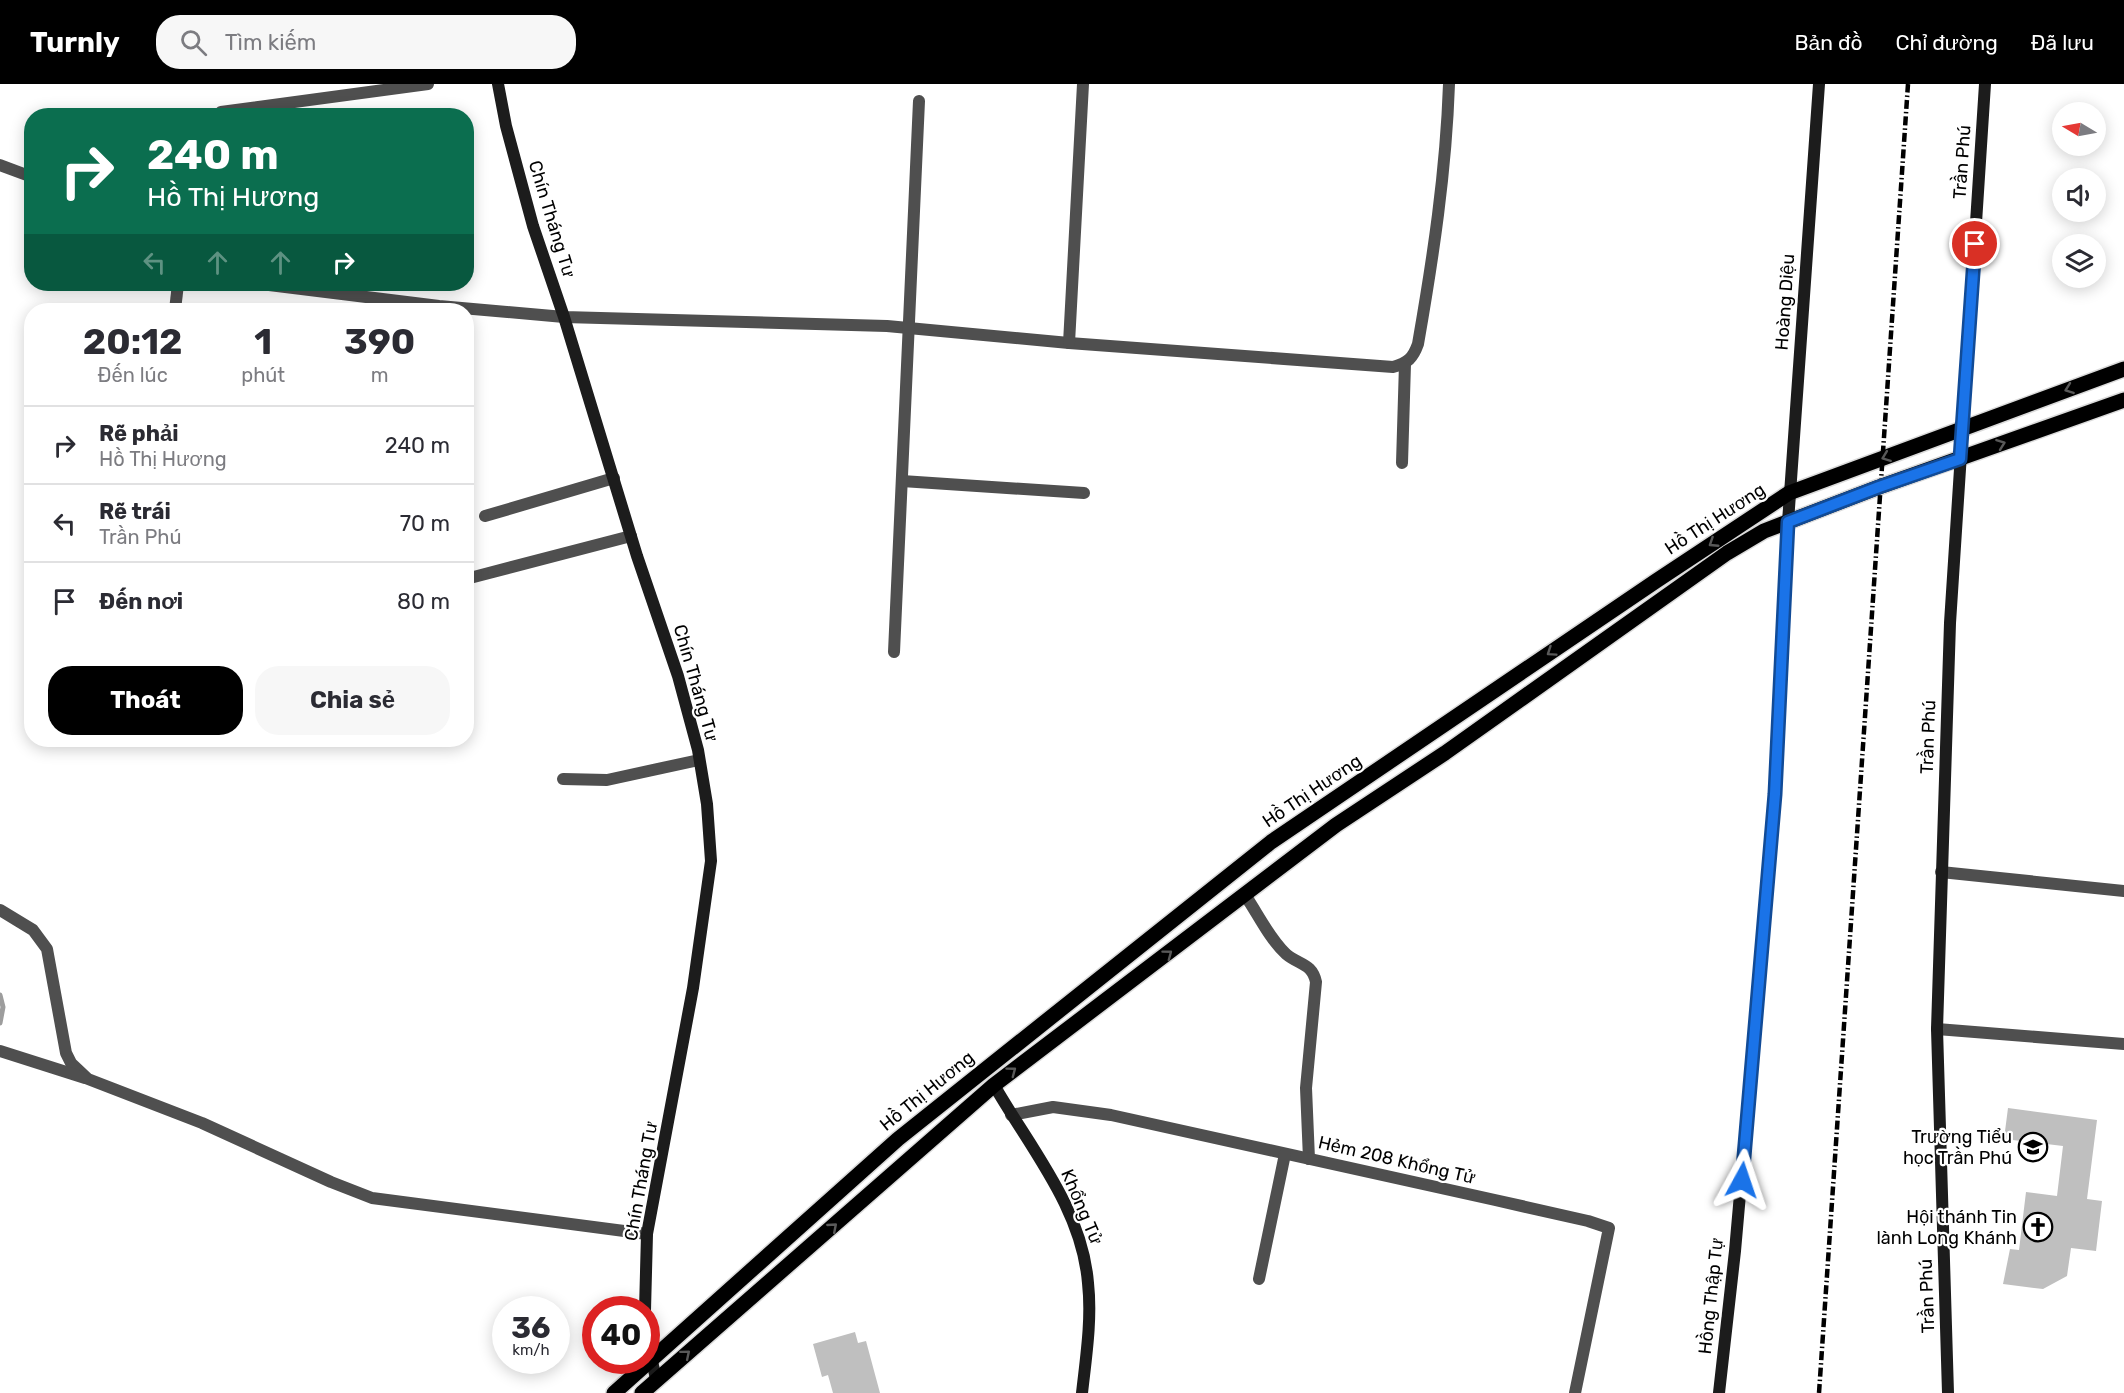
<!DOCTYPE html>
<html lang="vi">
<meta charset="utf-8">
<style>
body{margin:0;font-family:Rubik,sans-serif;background:#f7f7f7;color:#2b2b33;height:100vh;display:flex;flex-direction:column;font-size:22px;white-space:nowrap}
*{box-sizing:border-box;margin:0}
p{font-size:20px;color:#7c7c81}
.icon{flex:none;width:33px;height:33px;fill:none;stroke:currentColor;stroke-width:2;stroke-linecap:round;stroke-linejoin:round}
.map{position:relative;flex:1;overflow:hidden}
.sheet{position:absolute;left:24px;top:219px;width:450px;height:444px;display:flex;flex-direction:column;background:#fff;border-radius:24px;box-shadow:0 3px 15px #0003}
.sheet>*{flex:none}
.guide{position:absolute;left:24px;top:24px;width:450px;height:183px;border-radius:24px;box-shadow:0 3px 15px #0003;background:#0b6e4f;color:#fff;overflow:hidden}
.needle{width:39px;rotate:280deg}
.fabs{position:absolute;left:2052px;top:18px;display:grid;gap:12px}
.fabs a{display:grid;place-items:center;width:54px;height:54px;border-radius:50%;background:#fff;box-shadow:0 3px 15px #0003;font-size:30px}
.speed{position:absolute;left:492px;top:1212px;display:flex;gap:12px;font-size:30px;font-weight:700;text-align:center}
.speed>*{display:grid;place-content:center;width:78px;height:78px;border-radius:50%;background:#fff;box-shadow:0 3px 15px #0003;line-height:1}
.speed small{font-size:15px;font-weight:400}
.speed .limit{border:9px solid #d22;background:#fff;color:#111}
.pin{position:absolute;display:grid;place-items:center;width:51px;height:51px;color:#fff;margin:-26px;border:3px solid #fff;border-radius:50%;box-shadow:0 2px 6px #0007}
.me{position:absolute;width:66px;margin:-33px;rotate:5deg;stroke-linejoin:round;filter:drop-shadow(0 0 4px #0008)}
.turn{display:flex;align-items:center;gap:21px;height:126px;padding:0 24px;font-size:27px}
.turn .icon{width:78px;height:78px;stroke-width:2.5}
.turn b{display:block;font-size:42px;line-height:51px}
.lanes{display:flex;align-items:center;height:57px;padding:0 24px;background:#0003;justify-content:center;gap:30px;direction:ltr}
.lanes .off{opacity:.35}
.eta{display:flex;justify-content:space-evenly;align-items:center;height:102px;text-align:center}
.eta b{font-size:36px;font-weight:700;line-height:42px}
.action{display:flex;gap:12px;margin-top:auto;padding:12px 24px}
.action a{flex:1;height:69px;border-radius:24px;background:#000;color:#fff;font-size:24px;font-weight:700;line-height:69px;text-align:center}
.action a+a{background:#f7f7f7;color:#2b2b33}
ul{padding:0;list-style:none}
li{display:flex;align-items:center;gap:18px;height:78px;padding:0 24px;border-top:2px solid #e1e1e2}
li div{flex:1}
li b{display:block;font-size:22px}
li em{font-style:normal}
header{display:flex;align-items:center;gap:36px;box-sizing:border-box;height:84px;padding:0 30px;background:#000;color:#fff}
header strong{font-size:28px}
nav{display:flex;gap:33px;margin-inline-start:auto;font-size:21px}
.search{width:420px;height:54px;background:#f7f7f7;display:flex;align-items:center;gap:15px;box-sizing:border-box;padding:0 21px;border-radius:24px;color:#7c7c81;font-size:22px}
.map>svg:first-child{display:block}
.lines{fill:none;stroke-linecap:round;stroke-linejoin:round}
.stream{stroke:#9d9d9d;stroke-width:5}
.building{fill:#bfbfbf}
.primary-casing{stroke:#dbdbdb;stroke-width:18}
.street{stroke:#4f4f4f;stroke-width:12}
.secondary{stroke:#1c1c1c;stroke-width:12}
.primary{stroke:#000;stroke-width:15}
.rail{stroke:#000;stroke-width:4.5;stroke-dasharray:9 3 1.5 3;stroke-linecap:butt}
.oneway{stroke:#595959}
.route-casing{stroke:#114b97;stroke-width:15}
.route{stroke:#1a73e8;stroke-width:10}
.labels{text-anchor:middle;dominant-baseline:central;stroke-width:4.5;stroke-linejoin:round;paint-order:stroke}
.street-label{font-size:18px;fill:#000;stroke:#fff}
.poi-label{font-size:18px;fill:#000;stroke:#fff;text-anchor:end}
</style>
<header>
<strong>Turnly</strong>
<div class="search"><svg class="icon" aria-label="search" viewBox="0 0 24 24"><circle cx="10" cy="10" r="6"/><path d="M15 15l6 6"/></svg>Tìm kiếm</div>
<nav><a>Bản đồ</a><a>Chỉ đường</a><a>Đã lưu</a></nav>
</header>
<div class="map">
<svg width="2124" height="1309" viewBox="0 0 2124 1309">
<rect width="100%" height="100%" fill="#fff"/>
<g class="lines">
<polyline class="stream" points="0,911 3,923 0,939"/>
</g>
<g class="building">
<polygon points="2008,1024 2097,1036 2087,1115 2102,1117 2096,1167 2071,1164 2067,1192 2043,1205 2003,1200 2010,1165 2019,1166 2026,1108 2057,1112 2063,1062 2004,1055"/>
<polygon points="855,1248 858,1259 866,1257 880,1309 833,1309 828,1291 822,1293 813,1260"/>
</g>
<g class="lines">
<g class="primary-casing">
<g id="primary">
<polyline points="614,1309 898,1055 1271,758 1656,497 1789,409 2124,285"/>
<polyline points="642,1309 994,1001 1336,741 1445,669 1727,469 1764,447 1879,403 2124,316"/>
</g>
</g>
<g class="street">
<polyline points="221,28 428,0"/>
<polyline points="0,81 32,93"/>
<path d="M261,200L439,222L564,233L887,242L1069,259L1393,283C1408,279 1413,274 1418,260C1433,174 1446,88 1449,0"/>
<polyline points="175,226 178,200"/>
<polyline points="1069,259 1083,0"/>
<polyline points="1402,379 1405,280"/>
<polyline points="902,397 1084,409"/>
<polyline points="485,432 614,394"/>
<polyline points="466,495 631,452"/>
<polyline points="894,568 919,17"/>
<polyline points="563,695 607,696 699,676"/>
<polyline points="1941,788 2124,807"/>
<path d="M1245,811C1258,830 1269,854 1286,870C1299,881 1312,879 1316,898L1306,1004L1309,1075"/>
<polyline points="0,826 33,846 47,865 66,969 71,979 88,995 202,1039 331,1098 372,1114 647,1150"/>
<polyline points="1937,945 2124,960"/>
<polyline points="0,967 85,994"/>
<polyline points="1011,1031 1053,1023 1111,1031 1495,1116 1588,1137 1609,1144 1575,1309"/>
<polyline points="1259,1195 1285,1070"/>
</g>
<g class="secondary">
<polyline points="498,0 506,42 533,142 564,233 637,472 678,592 698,666 707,720 711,777 693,904 647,1150 645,1226"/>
<path d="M994,1001C1030,1064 1082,1124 1088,1199C1092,1235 1086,1273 1082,1309"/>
<polyline points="646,1250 656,1295"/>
<polyline points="1719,1309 1735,1167 1774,724 1788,438 1819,0"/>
<polyline points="1948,1309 1937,945 1950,539 1985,0"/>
</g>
<use href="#primary" class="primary"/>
<polyline class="rail" points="1819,1309 1908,0"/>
</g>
<defs><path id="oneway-chevron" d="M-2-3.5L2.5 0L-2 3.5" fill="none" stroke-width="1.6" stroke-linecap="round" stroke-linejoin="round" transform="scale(1.5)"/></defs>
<g class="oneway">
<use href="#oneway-chevron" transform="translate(2069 305) rotate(160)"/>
<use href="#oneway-chevron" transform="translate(2001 360) rotate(-20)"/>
<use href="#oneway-chevron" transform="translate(1886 373) rotate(159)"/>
<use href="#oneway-chevron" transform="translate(1713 459) rotate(147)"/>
<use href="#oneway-chevron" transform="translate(1551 568) rotate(146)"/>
<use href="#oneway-chevron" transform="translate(1168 870) rotate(-37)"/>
<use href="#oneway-chevron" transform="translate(1012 987) rotate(-37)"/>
<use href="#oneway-chevron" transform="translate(833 1143) rotate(-41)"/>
<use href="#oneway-chevron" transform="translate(686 1270) rotate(-40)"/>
</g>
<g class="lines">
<g class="route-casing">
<polyline id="route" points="1742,1096 1775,710 1788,438 1879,403 1960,375 1975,160"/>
</g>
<use href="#route" class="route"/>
</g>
<defs>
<g id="school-ring" transform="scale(1.5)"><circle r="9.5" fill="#fff" stroke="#000" stroke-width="1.5"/><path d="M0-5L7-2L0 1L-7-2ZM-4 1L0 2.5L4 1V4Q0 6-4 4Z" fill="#000"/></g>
<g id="church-ring" transform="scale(1.5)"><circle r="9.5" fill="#fff" stroke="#000" stroke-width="1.5"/><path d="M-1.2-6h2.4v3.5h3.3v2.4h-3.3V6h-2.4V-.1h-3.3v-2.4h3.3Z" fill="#000"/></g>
</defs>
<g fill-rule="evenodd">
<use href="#school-ring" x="2033" y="1063"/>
<use href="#church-ring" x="2038" y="1143"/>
</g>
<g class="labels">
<g class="street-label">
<text transform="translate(1962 78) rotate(-86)">Trần Phú</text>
<text transform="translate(552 135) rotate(73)">Chín Tháng Tư</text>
<text transform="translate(1785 218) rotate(-86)">Hoàng Diệu</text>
<text transform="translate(1715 435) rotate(-33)">Hồ Thị Hương</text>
<text transform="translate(696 599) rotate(74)">Chín Tháng Tư</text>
<text transform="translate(1928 653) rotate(-88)">Trần Phú</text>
<text transform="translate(1312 707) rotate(-34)">Hồ Thị Hương</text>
<text transform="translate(927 1007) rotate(-39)">Hồ Thị Hương</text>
<text transform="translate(1397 1076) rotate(13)">Hẻm 208 Khổng Tử</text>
<text transform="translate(641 1097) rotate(-80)">Chín Tháng Tư</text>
<text transform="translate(1082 1123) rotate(67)">Khổng Tử</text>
<text transform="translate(1711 1212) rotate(-84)">Hồng Thập Tự</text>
<text transform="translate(1927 1212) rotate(-92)">Trần Phú</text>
</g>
<g class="poi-label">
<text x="2012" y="1053">Trường Tiểu<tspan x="2012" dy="21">học Trần Phú</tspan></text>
<text x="2017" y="1133">Hội thánh Tin<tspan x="2017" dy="21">lành Long Khánh</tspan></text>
</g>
</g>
</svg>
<div class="fabs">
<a><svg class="needle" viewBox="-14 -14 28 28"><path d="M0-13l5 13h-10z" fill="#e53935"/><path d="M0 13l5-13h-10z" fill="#7c7c81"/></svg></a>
<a><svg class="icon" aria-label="sound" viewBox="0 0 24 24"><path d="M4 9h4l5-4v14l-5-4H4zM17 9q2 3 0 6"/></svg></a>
<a><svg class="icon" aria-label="layers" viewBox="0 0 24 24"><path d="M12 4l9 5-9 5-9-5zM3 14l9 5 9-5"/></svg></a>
</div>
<div class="speed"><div>36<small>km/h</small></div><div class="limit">40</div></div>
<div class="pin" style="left:1975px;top:160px;background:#d93025"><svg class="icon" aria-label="arrive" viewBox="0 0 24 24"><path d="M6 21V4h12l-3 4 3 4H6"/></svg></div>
<svg class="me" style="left:1742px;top:1096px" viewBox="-20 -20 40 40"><path d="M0-17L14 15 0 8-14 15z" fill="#1a73e8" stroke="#fff" stroke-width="4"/></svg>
<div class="guide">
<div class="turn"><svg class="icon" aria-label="right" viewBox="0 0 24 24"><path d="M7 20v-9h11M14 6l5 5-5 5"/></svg><div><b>240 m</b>Hồ Thị Hương</div></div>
<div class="lanes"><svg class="icon off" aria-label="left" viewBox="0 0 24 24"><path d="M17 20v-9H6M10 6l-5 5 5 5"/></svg><svg class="icon off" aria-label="ahead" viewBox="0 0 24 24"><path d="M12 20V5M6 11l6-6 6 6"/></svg><svg class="icon off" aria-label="ahead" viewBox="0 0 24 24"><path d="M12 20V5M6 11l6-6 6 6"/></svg><svg class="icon" aria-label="right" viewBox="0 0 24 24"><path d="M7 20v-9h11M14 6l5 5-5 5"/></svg></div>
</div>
<section class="sheet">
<div class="eta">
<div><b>20:12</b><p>Đến lúc</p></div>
<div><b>1</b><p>phút</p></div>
<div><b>390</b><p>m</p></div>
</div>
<ul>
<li><svg class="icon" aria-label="right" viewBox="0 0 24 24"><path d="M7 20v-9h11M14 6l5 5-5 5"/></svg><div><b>Rẽ phải</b><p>Hồ Thị Hương</p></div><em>240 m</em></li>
<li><svg class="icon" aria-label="left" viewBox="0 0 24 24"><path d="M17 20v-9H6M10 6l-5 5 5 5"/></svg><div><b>Rẽ trái</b><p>Trần Phú</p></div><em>70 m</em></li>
<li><svg class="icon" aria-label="arrive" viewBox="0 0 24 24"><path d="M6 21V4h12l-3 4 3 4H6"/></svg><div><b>Đến nơi</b></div><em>80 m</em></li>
</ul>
<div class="action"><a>Thoát</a><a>Chia sẻ</a></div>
</section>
</div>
